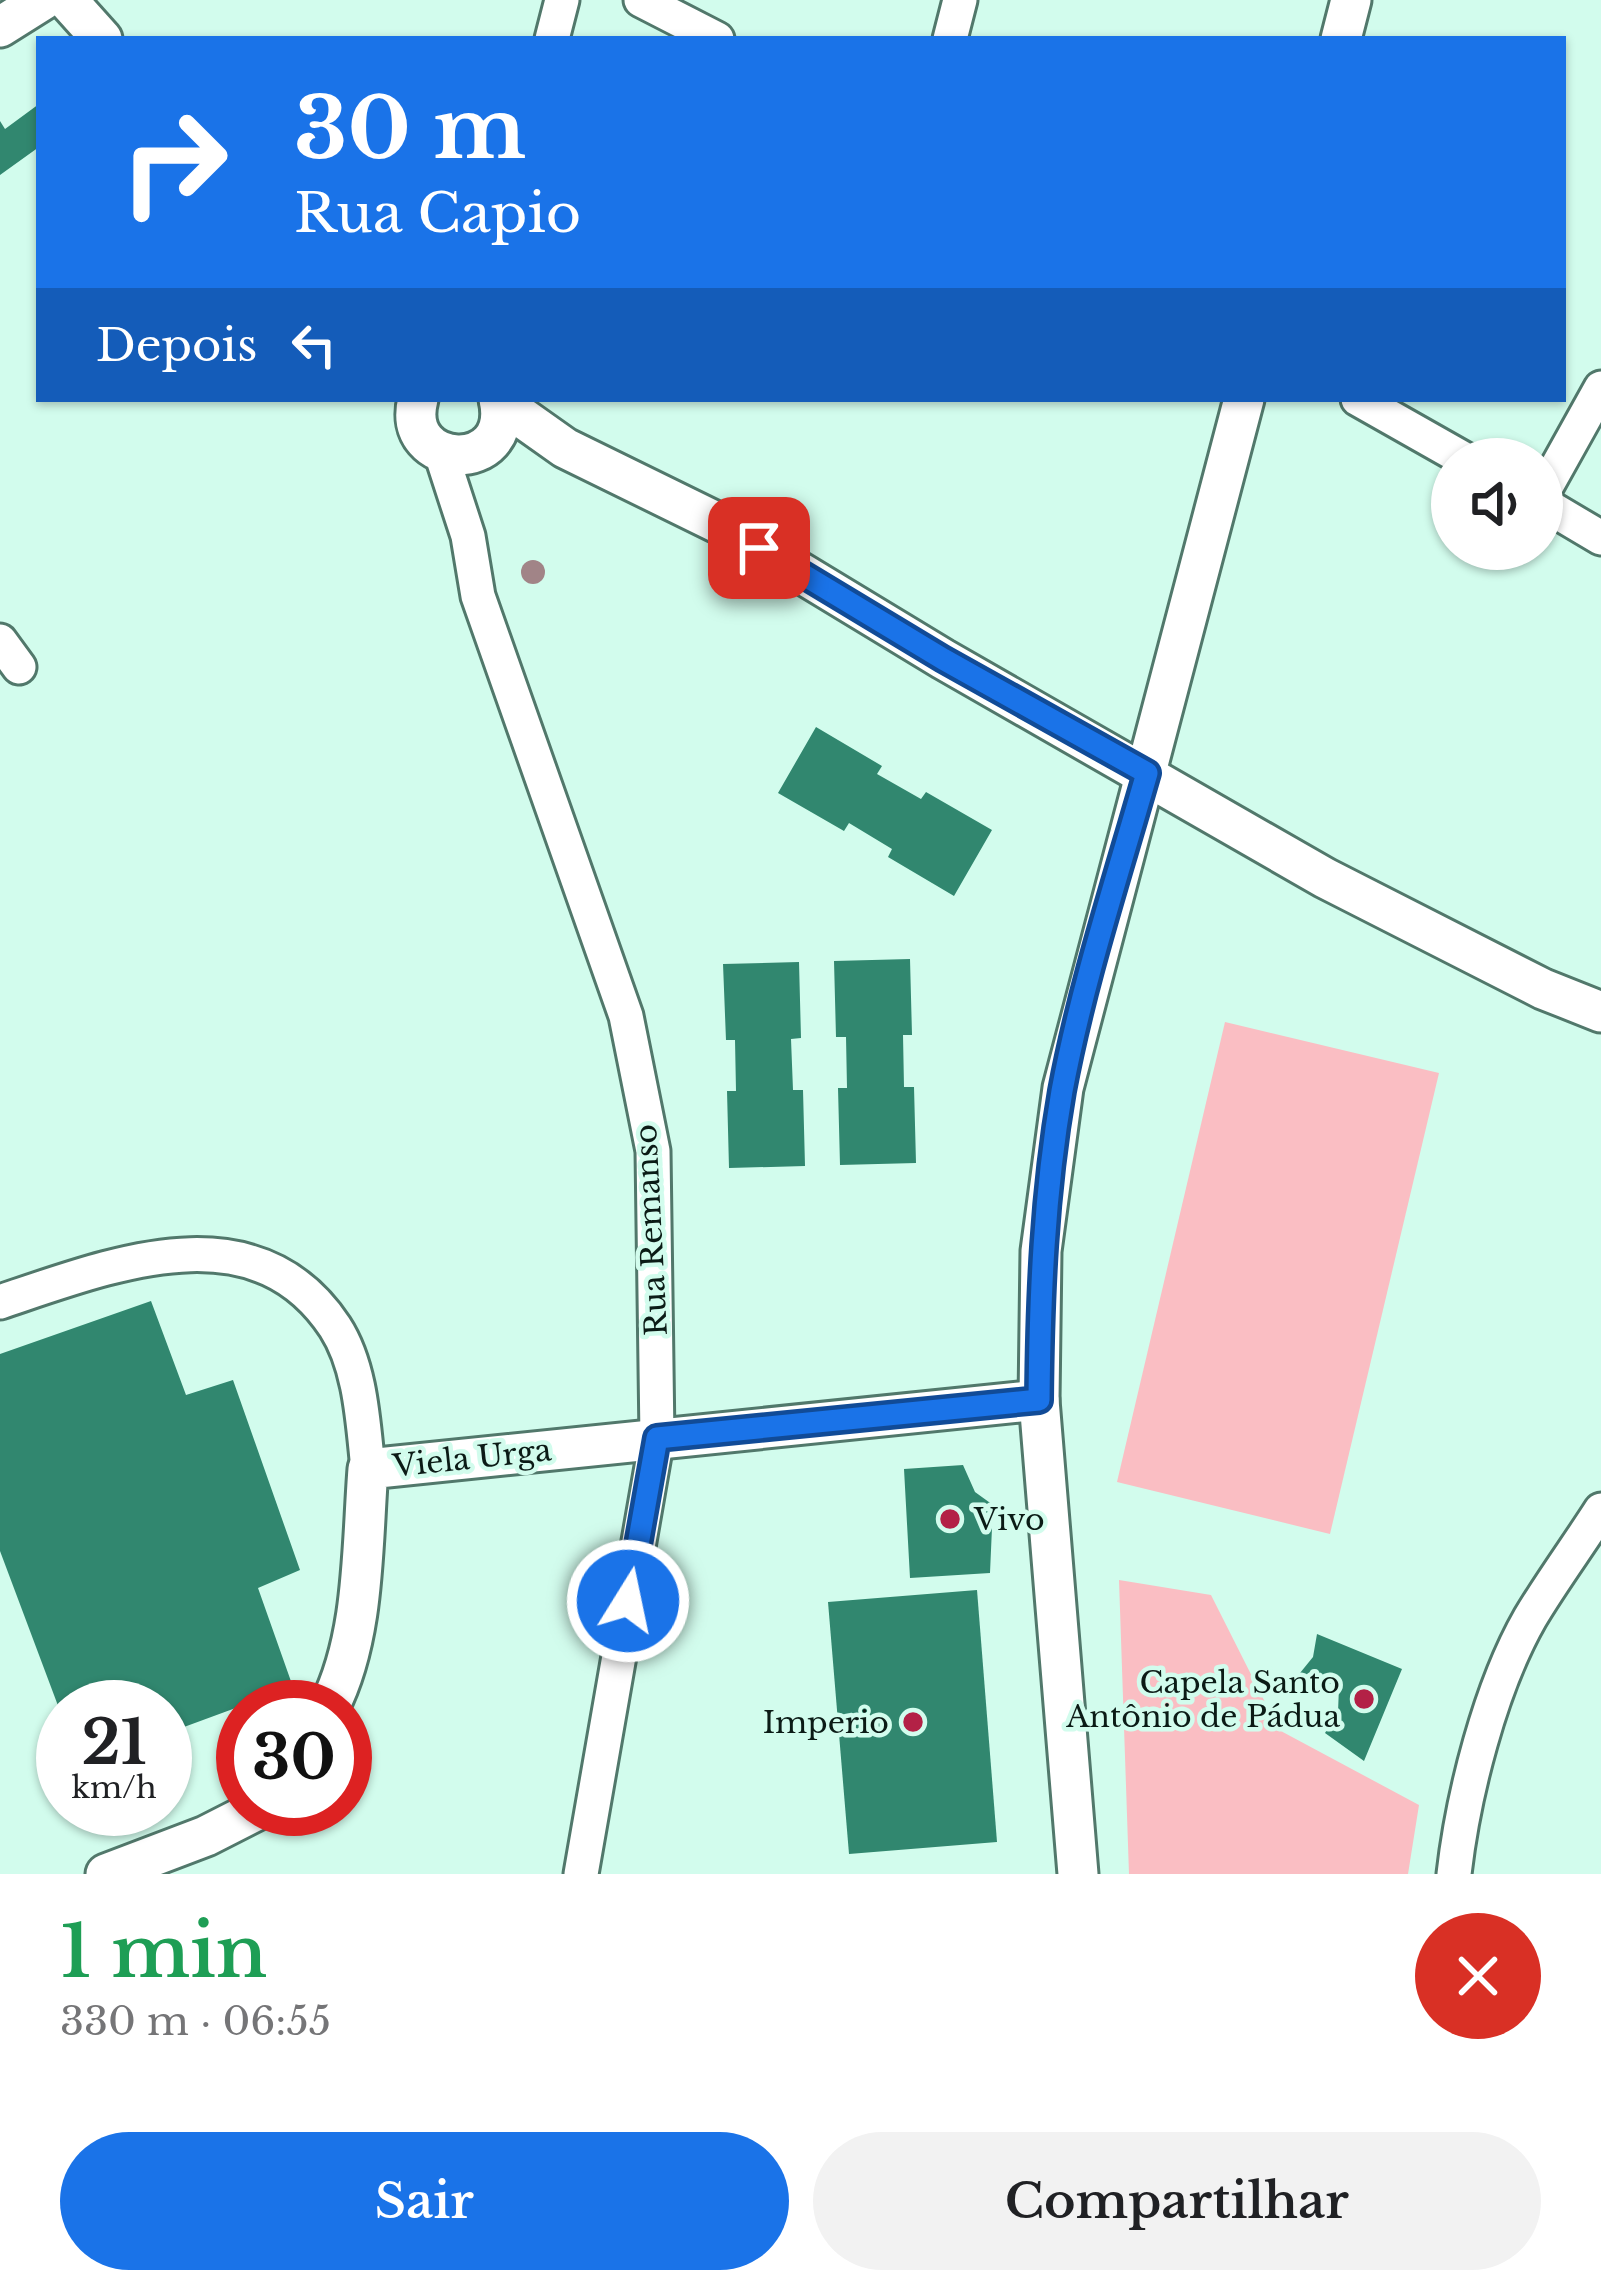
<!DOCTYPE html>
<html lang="pt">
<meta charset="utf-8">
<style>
body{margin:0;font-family:"Libre Baskerville",serif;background:#f2f2f2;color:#202124;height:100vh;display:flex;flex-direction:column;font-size:45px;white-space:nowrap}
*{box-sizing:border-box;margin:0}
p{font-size:39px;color:#757577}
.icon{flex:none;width:66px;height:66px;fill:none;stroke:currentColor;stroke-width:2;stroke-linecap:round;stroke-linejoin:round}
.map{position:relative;height:1874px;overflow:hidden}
.panel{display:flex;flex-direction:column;background:#fff;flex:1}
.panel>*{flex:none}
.top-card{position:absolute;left:36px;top:36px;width:1530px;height:366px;border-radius:0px;box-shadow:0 3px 9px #0004;background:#1a73e8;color:#fff;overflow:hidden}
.buttons{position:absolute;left:1431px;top:438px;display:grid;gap:24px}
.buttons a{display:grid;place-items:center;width:132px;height:132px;border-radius:50%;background:#fff;box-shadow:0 3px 9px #0004;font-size:60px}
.speed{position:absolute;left:36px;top:1680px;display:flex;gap:24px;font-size:60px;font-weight:700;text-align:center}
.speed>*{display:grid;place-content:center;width:156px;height:156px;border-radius:50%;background:#fff;box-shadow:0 3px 9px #0004;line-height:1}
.speed small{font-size:30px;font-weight:400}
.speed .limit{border:18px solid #d22;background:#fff;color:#111}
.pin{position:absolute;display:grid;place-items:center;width:102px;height:102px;color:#fff;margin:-51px;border-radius:24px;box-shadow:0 6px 18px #0006}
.me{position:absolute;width:132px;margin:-66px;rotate:10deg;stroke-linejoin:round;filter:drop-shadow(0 0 9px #0008)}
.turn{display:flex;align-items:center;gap:42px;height:252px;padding:0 60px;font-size:54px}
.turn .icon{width:156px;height:156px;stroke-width:2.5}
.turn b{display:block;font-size:84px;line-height:102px}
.then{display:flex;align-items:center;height:114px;padding:0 60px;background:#0003;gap:24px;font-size:45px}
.round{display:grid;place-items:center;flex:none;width:126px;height:126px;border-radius:63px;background:#f2f2f2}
.headline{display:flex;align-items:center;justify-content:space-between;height:204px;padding:0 60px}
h1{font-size:72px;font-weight:600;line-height:90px;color:#1e9e55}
.primary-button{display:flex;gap:24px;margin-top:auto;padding:24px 60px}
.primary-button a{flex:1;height:138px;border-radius:72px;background:#1a73e8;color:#fff;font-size:48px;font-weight:600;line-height:138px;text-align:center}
.primary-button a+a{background:#f2f2f2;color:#202124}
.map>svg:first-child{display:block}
.green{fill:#fabec3}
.building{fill:#31876f}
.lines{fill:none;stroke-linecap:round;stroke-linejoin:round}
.minor-casing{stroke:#51786b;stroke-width:39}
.tertiary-casing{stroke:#51786b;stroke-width:45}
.minor{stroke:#fff;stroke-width:33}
.tertiary{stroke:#fff;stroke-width:39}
.tree{fill:#a18487}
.route-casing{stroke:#114b97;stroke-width:30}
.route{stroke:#1a73e8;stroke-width:21}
.poi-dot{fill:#b32146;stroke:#d2fced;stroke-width:4.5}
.labels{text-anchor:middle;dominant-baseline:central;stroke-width:9;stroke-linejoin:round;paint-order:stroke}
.street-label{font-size:30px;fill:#0b1b16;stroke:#d2fced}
.poi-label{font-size:30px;fill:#0b1b16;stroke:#d2fced;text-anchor:end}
</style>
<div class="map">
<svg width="1601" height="1874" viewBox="0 0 1601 1874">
<rect width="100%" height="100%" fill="#d2fced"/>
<g class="green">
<polygon points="1225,1022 1439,1073 1330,1534 1117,1482"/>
<polygon points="1119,1580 1211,1595 1279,1730 1419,1805 1408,1874 1129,1874"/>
</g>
<g class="building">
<polygon points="39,104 39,147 0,175 0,121 5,129"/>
<polygon points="816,727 882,766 877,774 921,799 926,792 992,830 954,896 888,857 892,849 849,823 844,831 778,793"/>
<polygon points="910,959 912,1035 903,1035 904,1087 914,1087 916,1163 840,1165 838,1088 847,1088 846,1037 836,1037 834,961"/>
<polygon points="799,962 801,1038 791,1039 793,1090 803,1090 805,1166 729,1168 727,1091 736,1091 735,1040 726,1040 723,964"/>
<polygon points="151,1301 186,1395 233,1380 300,1570 258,1588 293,1687 165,1734 165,1707 63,1707 63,1719 0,1551 0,1354"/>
<polygon points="963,1465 975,1492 993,1505 990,1573 910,1578 904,1469"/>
<polygon points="977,1590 997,1842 849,1854 828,1602"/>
<polygon points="1317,1634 1402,1669 1364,1761 1325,1733 1338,1712 1339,1687 1300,1673 1313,1657"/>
</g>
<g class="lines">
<g class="minor-casing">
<g id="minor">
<polyline points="641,0 717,39"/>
<polyline points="552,39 562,0"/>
<polyline points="950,39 960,0"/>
<polyline points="1358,399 1464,459"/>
<polyline points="441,453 468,536 478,596 626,1016 653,1151 657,1438 581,1874"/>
<polyline points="1542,494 1601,388"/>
<polyline points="1542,503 1601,538"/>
<polyline points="0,641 19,667"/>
<path d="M0,1302C111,1265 255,1206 335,1327C361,1367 363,1423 368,1469"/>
<path d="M1454,1874C1463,1795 1490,1688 1530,1618C1552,1581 1578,1546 1601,1510"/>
</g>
</g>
<g class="tertiary-casing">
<g id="tertiary">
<polyline points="67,0 102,39"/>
<polyline points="0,27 43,0"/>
<polyline points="1341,39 1351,0"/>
<path d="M418,399C399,471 516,476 499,399"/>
<polyline points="500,402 565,448 722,525 943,659 1325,878 1543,989 1601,1012"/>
<path d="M329,1707C365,1637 362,1546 368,1469L1039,1400"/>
<polyline points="106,1874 206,1836 259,1809"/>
<polyline points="1078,1874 1039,1400 1041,1251 1063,1088 1244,399"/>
</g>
</g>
<use href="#minor" class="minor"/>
<use href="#tertiary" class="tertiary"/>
</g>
<circle class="tree" cx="533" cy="572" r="12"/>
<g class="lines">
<g class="route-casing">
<path id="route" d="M628,1601L657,1438L1039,1400C1040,1296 1044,1194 1062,1091C1082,984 1117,878 1147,773L943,659L759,548"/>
</g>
<use href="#route" class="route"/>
</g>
<g class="poi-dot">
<circle cx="950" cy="1519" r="12"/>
<circle cx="1364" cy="1699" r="12"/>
<circle cx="913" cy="1722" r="12"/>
</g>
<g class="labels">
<g class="street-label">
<text transform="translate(651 1230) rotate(-93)">Rua Remanso</text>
<text transform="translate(472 1458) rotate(-6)">Viela Urga</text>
</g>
<g class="poi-label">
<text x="974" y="1519" text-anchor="start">Vivo</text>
<text x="1340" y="1682">Capela Santo<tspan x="1340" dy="34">Antônio de Pádua</tspan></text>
<text x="889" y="1722">Imperio</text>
</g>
</g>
</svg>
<div class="buttons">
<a><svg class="icon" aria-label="sound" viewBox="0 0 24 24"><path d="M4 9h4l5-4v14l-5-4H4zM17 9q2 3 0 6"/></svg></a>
</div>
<div class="speed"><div>21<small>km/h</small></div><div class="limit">30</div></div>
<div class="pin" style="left:759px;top:548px;background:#d93025"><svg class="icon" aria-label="arrive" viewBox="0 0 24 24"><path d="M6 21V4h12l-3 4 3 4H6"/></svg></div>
<svg class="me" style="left:628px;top:1601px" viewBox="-20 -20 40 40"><circle r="17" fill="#1a73e8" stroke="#fff" stroke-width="3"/><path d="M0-11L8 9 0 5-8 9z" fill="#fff"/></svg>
<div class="top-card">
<div class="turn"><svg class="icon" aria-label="right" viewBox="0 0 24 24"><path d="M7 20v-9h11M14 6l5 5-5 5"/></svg><div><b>30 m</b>Rua Capio</div></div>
<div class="then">Depois<svg class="icon" aria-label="left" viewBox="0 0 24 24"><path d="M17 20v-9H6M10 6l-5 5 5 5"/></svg></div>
</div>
</div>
<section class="panel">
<div class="headline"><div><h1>1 min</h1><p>330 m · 06:55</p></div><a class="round" style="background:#d93025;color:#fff"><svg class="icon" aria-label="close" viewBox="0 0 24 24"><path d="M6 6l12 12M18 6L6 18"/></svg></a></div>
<div class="primary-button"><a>Sair</a><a>Compartilhar</a></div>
</section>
